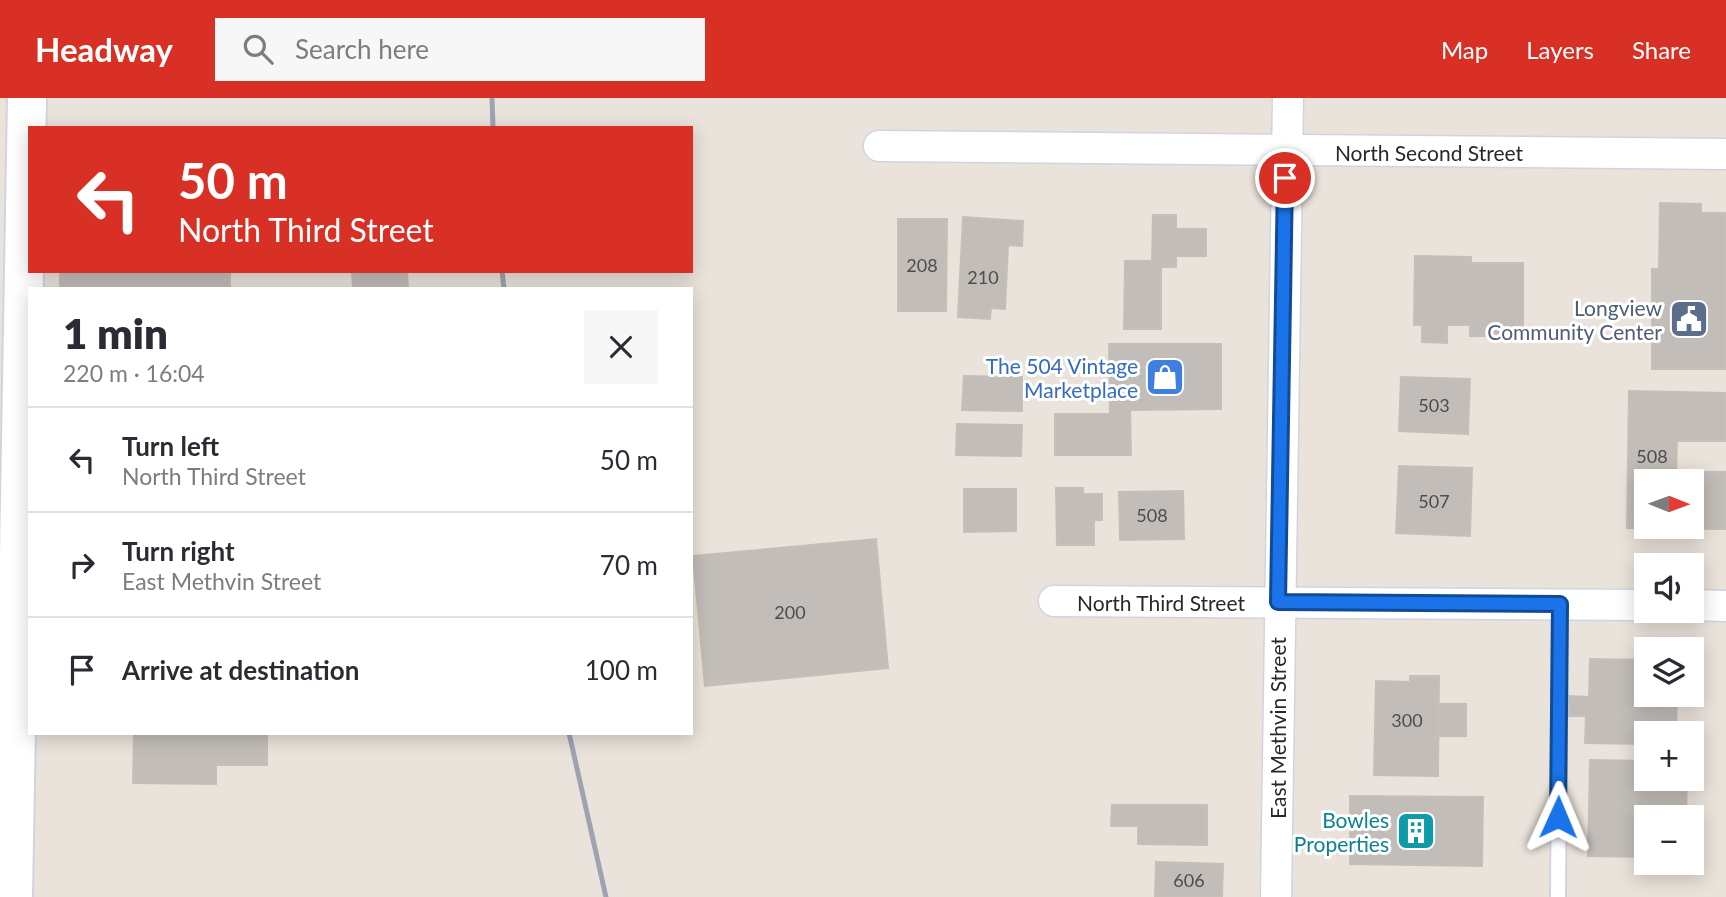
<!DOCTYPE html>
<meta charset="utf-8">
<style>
body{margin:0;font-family:Lato,sans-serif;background:#f7f7f7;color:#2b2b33;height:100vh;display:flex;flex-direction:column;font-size:26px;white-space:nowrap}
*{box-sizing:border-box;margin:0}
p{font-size:23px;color:#7c7c81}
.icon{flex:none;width:38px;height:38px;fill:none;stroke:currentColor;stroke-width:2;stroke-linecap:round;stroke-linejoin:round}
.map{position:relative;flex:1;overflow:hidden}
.drawer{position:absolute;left:28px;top:189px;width:665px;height:448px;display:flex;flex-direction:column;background:#fff;border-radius:0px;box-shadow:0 4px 18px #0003}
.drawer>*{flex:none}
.banner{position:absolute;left:28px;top:28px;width:665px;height:147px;border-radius:0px;box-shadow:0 4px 18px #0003;background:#d93025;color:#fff;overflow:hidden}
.needle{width:46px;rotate:91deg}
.tools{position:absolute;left:1634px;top:371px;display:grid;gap:14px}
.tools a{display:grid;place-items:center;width:70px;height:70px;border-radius:0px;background:#fff;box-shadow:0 4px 18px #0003;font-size:35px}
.pin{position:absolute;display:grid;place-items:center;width:60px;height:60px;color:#fff;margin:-30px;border:4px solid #fff;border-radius:50%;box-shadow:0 2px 7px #0007}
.me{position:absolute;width:77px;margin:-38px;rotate:1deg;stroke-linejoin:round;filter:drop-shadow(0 0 5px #0008)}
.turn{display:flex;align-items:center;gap:24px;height:147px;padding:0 35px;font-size:32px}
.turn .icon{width:91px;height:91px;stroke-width:2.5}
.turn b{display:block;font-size:49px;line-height:60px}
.round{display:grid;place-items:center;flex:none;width:74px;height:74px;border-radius:0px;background:#f7f7f7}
.head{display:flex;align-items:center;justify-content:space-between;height:119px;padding:0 35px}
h1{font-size:42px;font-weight:800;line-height:52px}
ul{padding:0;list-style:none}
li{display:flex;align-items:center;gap:21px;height:105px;padding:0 35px;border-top:2px solid #e1e1e2}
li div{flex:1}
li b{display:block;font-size:26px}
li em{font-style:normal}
header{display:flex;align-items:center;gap:42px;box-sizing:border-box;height:98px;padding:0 35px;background:#d93025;color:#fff}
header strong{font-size:33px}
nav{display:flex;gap:38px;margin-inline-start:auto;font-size:24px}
.search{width:490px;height:63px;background:#f7f7f7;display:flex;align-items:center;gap:18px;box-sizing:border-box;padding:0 24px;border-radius:0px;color:#7c7c81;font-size:26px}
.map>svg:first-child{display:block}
.building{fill:#c2bdb8;stroke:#c5bfb5;stroke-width:2;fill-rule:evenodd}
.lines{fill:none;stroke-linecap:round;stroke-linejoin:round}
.lane-casing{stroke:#d1d4e0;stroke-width:18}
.street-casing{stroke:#d1d4e0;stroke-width:33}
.secondary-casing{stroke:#d1d4e0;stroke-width:42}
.lane{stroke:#fff;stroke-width:14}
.street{stroke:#fff;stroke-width:30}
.secondary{stroke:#fff;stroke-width:38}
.rail{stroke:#9fa2b1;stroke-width:5}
.route-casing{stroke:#114b97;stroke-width:18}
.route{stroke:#1a73e8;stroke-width:12}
.labels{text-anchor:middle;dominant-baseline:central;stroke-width:6;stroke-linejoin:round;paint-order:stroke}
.number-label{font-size:18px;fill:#4e4d4c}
.street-label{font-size:21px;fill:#282828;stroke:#fff}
.service-label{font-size:21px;fill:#4e5e75;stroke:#fff;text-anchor:end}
.shop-label{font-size:21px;fill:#366cbe;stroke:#fff;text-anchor:end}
.culture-label{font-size:21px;fill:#0d838f;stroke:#fff;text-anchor:end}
</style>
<header>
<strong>Headway</strong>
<div class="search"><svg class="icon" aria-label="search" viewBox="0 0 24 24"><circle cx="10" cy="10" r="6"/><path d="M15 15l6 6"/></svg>Search here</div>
<nav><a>Map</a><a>Layers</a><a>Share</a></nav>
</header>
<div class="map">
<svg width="1726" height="799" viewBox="0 0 1726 799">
<rect width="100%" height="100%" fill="#eae3db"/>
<g class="building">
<polygon points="1660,105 1701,106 1701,115 1726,115 1726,271 1652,271 1652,171 1659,171"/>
<polygon points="1153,117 1176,117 1176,169 1161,169 1161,231 1124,231 1125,163 1152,163"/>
<polygon points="963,119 1023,123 1022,148 1008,147 1005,211 991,210 990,221 958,219"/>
<polygon points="898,121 947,121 946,213 898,213"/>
<rect x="1176" y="131" width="30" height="27"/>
<polygon points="1415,158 1471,159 1471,165 1523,165 1523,238 1470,238 1470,227 1447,227 1447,245 1422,244 1422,227 1414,227"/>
<polygon points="60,173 230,174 230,191 60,191"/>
<polygon points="352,173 407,173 408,191 353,191"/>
<polygon points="1109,246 1221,246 1221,311 1130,312 1131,357 1055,357 1055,316 1110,316"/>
<polygon points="964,278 1022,279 1022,313 962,312"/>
<polygon points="1401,279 1470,281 1468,336 1399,333"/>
<path d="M1629,293L1726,295V343H1677L1676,374H1726V431L1627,430ZM1647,383H1692V429H1647Z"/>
<polygon points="957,326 1022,327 1021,358 956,357"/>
<polygon points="1399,368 1472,370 1470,438 1396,435"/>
<polygon points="1056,390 1083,390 1083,396 1102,396 1102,422 1094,422 1094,447 1057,447"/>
<polygon points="964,391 1016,391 1016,433 964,434"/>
<polygon points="1183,393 1184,441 1120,442 1119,394"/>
<polygon points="876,441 888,570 705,588 693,458"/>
<polygon points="1590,561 1647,562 1647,597 1677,597 1676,635 1647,635 1647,646 1585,645 1586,618 1568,618 1568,598 1589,599"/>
<polygon points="1410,578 1439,578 1438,678 1374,677 1376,583 1410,584"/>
<rect x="1439" y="606" width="27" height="32"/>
<polygon points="134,635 267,635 267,667 216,667 216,686 133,685"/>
<polygon points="1590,662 1647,663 1647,681 1687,681 1686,719 1647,719 1647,759 1588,758"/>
<polygon points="1350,698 1483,699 1482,768 1350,766"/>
<polygon points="1112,707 1207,707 1207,747 1138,746 1138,728 1111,728"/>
<polygon points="1156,764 1223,766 1222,799 1155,799"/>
</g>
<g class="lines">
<g class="lane-casing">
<polyline id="lane" points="1558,799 1560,506"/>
</g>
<g class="street-casing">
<g id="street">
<polyline points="879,48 1726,56"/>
<polyline points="1054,503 1647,507"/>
<polyline points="1692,507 1726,508"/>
<polyline points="1276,799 1288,0"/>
</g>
</g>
<g class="secondary-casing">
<polyline id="secondary" points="13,799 27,0"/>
</g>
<use href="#lane" class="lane"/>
<use href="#street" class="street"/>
<use href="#secondary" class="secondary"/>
<g class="rail">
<polyline points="492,0 493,30"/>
<polyline points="502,173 504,191"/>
<polyline points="569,635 606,799"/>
</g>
</g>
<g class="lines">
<g class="route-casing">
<polyline id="route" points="1285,80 1278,504 1560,506 1558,719"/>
</g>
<use href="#route" class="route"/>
</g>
<defs>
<g id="civic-square" transform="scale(2.0125)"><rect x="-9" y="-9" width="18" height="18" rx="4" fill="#5c6f8a" stroke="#fff"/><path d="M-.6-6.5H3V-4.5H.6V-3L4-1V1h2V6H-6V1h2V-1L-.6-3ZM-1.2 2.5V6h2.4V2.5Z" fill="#fff"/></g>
<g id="shop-square" transform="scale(2.0125)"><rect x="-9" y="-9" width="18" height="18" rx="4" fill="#3f7fe0" stroke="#fff"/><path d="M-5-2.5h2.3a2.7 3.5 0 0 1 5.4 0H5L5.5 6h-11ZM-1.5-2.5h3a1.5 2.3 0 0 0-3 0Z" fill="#fff"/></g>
<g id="building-square" transform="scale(2.0125)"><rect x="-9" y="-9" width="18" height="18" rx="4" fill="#0f9aa8" stroke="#fff"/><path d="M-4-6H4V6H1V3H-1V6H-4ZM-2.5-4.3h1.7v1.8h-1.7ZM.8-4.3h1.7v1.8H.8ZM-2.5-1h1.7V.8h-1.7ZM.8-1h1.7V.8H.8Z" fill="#fff"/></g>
</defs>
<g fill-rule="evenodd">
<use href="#civic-square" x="1689" y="221"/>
<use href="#shop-square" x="1165" y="279"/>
<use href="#building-square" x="1416" y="733"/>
</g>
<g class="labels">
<g class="number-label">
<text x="922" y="167">208</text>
<text x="983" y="179">210</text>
<text x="1434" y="307">503</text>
<text x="1652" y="358">508</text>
<text x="1434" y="403">507</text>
<text x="1152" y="417">508</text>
<text x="790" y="514">200</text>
<text x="1407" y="622">300</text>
<text x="1189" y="782">606</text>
</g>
<g class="street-label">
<text x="1429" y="54">North Second Street</text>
<text x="1161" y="504">North Third Street</text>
<text transform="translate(1277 630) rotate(-90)">East Methvin Street</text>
</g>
<g class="service-label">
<text x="1662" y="209">Longview<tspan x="1662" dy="24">Community Center</tspan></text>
</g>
<g class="shop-label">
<text x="1138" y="267">The 504 Vintage<tspan x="1138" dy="24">Marketplace</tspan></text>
</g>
<g class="culture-label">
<text x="1389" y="721">Bowles<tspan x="1389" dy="24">Properties</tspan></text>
</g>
</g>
</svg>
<div class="tools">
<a><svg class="needle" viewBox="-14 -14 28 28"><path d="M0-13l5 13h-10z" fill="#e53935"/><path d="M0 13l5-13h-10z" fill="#7c7c81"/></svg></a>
<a><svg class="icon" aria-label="sound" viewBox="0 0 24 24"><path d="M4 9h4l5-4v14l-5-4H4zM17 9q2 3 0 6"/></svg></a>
<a><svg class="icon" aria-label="layers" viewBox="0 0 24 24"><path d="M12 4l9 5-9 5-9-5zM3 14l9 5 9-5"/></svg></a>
<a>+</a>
<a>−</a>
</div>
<div class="pin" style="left:1285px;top:80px;background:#d93025"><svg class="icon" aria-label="arrive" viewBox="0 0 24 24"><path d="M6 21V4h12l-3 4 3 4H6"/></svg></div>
<svg class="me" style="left:1558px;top:719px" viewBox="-20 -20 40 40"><path d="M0-17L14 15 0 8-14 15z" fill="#1a73e8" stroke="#fff" stroke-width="4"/></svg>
<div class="banner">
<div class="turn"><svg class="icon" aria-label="left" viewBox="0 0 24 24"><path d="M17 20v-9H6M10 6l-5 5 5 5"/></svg><div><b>50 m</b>North Third Street</div></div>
</div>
<section class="drawer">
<div class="head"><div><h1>1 min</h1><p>220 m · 16:04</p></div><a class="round"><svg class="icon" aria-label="close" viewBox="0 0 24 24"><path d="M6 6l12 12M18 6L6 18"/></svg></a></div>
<ul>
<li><svg class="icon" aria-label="left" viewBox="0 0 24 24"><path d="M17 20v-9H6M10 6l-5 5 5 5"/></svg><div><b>Turn left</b><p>North Third Street</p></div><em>50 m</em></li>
<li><svg class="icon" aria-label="right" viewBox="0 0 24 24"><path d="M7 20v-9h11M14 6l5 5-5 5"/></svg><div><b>Turn right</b><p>East Methvin Street</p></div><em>70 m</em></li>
<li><svg class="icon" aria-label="arrive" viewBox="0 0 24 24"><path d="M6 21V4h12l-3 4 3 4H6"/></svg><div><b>Arrive at destination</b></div><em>100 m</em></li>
</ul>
</section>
</div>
